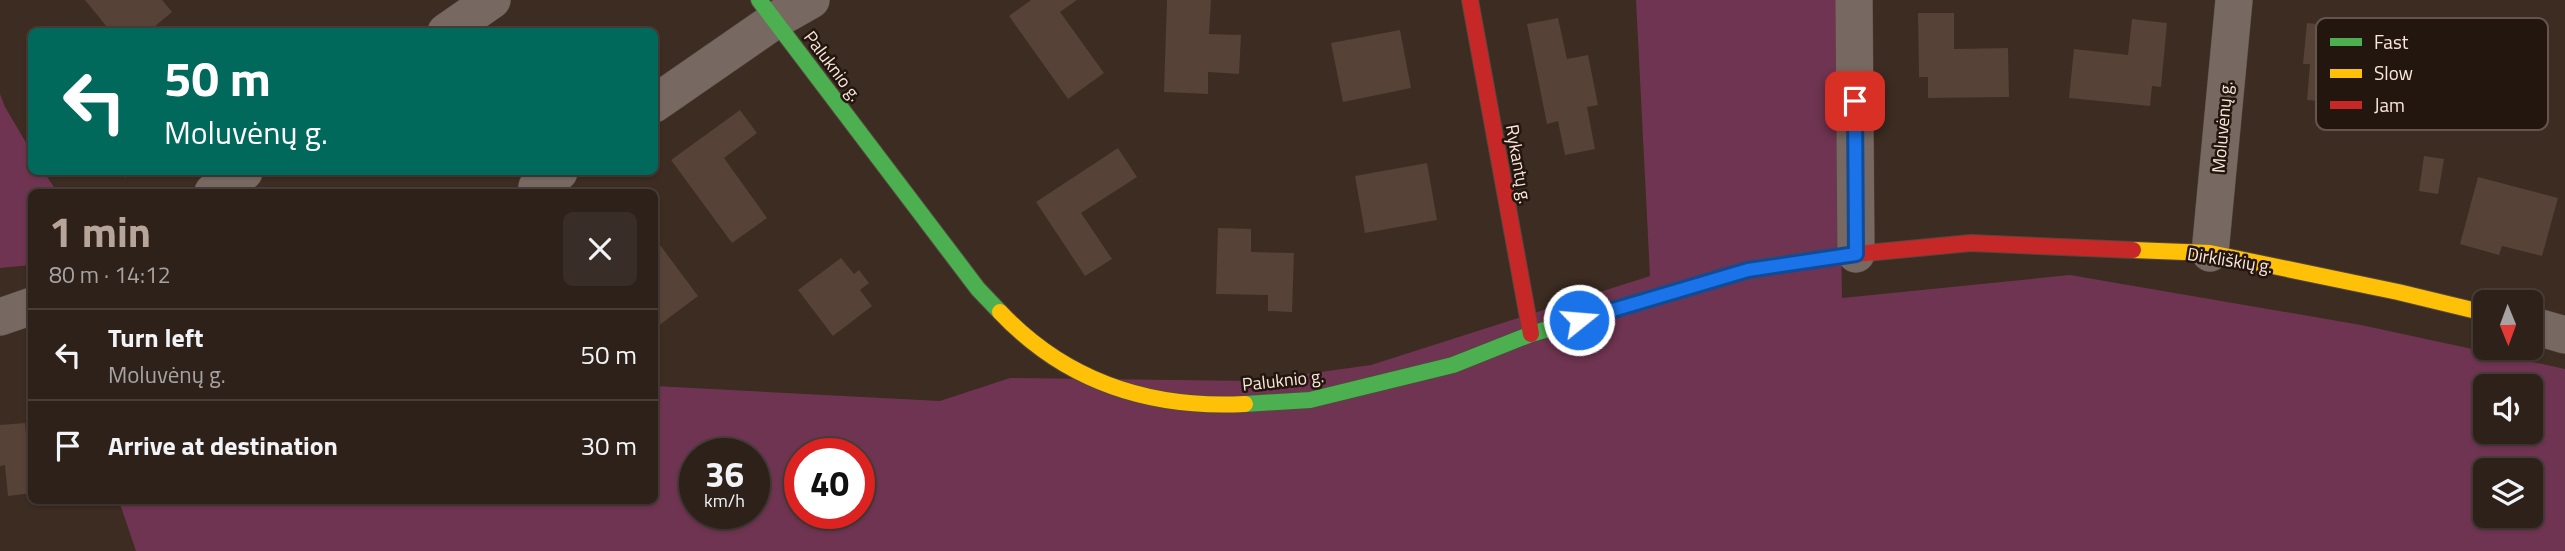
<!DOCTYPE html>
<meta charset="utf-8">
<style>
body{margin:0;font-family:"Titillium Web",sans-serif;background:#392e27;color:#f1f3f6;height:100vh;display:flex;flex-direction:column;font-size:26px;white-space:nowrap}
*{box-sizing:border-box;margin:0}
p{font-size:23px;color:#a7a3a2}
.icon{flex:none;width:38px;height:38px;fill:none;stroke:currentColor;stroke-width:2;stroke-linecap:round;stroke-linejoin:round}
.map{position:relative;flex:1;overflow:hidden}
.details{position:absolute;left:28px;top:189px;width:630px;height:315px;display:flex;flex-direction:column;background:#2d211a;border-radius:10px;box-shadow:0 2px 5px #0004,0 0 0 2px #483e39}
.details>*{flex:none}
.hud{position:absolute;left:28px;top:28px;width:630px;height:147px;border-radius:10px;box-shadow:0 2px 5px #0004,0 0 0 2px #483e39;background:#00695c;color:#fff;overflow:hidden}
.needle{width:46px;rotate:179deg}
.buttons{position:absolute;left:2473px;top:290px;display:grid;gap:14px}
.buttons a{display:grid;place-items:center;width:70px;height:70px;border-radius:10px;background:#2d211a;box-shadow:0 2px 5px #0004,0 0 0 2px #483e39;font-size:35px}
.speed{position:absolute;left:679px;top:438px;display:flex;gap:14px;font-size:35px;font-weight:700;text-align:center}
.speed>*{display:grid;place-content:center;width:91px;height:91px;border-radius:50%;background:#2d211a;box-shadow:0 2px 5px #0004,0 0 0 2px #483e39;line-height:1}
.speed small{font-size:18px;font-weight:400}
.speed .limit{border:10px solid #d22;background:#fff;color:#111}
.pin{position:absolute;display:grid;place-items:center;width:60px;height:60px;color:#fff;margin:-30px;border-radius:14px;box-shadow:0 4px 10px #0006}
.me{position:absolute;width:77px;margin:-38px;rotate:73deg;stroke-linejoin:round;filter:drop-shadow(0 0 5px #0008)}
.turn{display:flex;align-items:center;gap:24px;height:147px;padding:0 21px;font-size:32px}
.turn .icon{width:91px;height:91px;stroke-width:2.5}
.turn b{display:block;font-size:49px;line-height:60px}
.round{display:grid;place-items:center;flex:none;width:74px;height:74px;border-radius:10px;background:#392e27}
.headline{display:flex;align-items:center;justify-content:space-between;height:119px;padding:0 21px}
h1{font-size:42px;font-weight:700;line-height:52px;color:#b8a59a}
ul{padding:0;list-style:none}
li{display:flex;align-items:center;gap:21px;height:91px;padding:0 21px;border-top:2px solid #483e39}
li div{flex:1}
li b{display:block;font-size:26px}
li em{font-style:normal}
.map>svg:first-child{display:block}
.green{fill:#6f3451;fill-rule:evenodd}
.building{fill:#564236}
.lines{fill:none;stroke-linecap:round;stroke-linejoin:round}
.street-casing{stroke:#55473f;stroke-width:38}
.fast-casing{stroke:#55473f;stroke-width:18}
.slow-casing{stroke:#55473f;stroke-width:18}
.jam-casing{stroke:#55473f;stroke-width:18}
.street{stroke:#776962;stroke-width:37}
.fast{stroke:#4caf50;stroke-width:16}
.slow{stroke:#ffc107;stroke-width:16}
.jam{stroke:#c62828;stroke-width:16}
.route-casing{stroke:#114b97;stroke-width:18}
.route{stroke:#1a73e8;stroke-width:12}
.labels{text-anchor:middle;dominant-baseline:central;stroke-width:5;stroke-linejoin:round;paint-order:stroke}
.street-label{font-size:18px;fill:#fae6db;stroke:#23160e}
.key{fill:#23160e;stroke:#64544c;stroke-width:2}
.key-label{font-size:19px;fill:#fae6db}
</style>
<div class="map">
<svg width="2565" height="551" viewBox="0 0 2565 551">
<rect width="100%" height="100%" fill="#3c2c22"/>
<g class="green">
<path d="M1636,0H1838L1842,298L2070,275L2361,325L2565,369V551H136L119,501L654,500L655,386L940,401L1010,378L1255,381L1371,365L1650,276ZM2485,387H2530V432H2485ZM695,453H754V513H695ZM800,453H859V513H800ZM2485,471H2530V516H2485Z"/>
<polygon points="0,94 5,107 31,151 32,172 44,172 57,192 32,192 31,265 0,268"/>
</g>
<g class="building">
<polygon points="85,0 162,0 172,12 148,32 111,32"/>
<polygon points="1031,0 1077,0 1060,12 1104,73 1068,99 1009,16"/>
<polygon points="1167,0 1211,0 1209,34 1241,35 1239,74 1208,72 1208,94 1164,92"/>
<polygon points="1918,13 1954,13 1954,49 2008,48 2009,97 1928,98 1928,77 1919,77"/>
<polygon points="1558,18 1567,59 1588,55 1598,105 1587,107 1595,149 1565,155 1558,121 1547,124 1527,24"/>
<polygon points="2132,19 2167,23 2161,87 2152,86 2150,106 2069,98 2074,49 2128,55"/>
<polygon points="2307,23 2370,29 2367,64 2376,64 2372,105 2307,100 2310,64 2303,64"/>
<polygon points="1400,30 1411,88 1343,102 1331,43"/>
<polygon points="740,110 757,133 724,158 767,218 732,243 671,160"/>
<polygon points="1118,148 1137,177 1081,213 1112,259 1085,276 1036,202"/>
<polygon points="2424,156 2444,159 2438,194 2419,191"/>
<polygon points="1427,163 1437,220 1365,233 1355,176"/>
<polygon points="120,172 134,172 125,178"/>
<polygon points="2478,177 2558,198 2542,256 2502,246 2499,255 2460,244"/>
<polygon points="1218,228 1251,229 1251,252 1294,253 1292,312 1268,311 1268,295 1216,294"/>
<polygon points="654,237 698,296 654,329"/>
<polygon points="841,258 854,274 859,270 869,283 860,290 872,306 833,336 798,290"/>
<polygon points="25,423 26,433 32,432 32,493 8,496 5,465 0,466 0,425"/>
</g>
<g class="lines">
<g class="street-casing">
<g id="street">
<polyline points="1854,0 1856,254"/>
<polyline points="446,32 492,0"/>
<polyline points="654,104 774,21 811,0"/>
<polyline points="537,187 559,172"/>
<polyline points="213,192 244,172"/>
<polyline points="2210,253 2234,0"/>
<polyline points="0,317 32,306"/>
<polyline points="2530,325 2565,335"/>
</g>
</g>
<g class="fast-casing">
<g id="fast">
<polyline points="759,0 978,289 1000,312"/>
<polyline points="1245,404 1310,400 1453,365 1531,334 1748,270 1805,261"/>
</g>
</g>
<g class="slow-casing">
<g id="slow">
<polyline points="2133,250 2210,253 2398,292 2485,313"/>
<path d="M1000,312C1066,382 1150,409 1245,404"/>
</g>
</g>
<g class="jam-casing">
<g id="jam">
<polyline points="1470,0 1531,334"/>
<polyline points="1805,261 1856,254 1971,243 2133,250"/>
</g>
</g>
<use href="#street" class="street"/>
<use href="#fast" class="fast"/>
<use href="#slow" class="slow"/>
<use href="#jam" class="jam"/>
</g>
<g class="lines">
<g class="route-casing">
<polyline id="route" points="1579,320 1748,270 1856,254 1855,101"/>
</g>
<use href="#route" class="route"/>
</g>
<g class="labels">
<g class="street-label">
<text transform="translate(833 66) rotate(53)">Paluknio g.</text>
<text transform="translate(2222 127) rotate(-85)">Moluvėnų g.</text>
<text transform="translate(1519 164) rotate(80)">Rykantų g.</text>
<text transform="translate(2230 260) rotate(9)">Dirkliškių g.</text>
<text transform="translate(1283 380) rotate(-6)">Paluknio g.</text>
</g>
</g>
<rect x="2316" y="18" width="232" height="112" rx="10" class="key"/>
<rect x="2330" y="38" width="32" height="8" fill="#4caf50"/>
<rect x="2330" y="69" width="32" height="9" fill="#ffc107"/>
<rect x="2330" y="101" width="32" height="8" fill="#c62828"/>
<g class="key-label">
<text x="2374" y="49">Fast</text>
<text x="2374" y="80">Slow</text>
<text x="2374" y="112">Jam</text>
</g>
</svg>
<div class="buttons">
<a><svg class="needle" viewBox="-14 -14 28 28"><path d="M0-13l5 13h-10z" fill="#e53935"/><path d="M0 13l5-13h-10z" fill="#a7a3a2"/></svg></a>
<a><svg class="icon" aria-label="sound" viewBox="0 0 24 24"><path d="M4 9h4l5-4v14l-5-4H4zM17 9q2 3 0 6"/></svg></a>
<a><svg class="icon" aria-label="layers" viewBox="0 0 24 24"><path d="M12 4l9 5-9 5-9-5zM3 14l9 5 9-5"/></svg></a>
</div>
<div class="speed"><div>36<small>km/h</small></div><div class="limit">40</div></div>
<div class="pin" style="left:1855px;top:101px;background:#d93025"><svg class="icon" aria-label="arrive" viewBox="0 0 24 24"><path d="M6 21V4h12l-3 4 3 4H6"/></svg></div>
<svg class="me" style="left:1579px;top:320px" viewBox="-20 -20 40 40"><circle r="17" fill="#1a73e8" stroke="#fff" stroke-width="3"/><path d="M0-11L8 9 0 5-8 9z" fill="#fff"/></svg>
<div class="hud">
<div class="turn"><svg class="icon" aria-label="left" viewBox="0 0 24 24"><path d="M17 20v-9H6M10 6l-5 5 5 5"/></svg><div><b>50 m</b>Moluvėnų g.</div></div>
</div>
<section class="details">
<div class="headline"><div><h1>1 min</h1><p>80 m · 14:12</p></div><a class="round"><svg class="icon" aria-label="close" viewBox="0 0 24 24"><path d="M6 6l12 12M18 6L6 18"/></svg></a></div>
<ul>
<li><svg class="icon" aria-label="left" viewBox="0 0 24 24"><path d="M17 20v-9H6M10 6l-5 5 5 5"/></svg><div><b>Turn left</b><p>Moluvėnų g.</p></div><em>50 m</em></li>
<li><svg class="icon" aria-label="arrive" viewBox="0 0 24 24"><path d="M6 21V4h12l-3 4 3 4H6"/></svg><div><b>Arrive at destination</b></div><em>30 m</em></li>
</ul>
</section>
</div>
